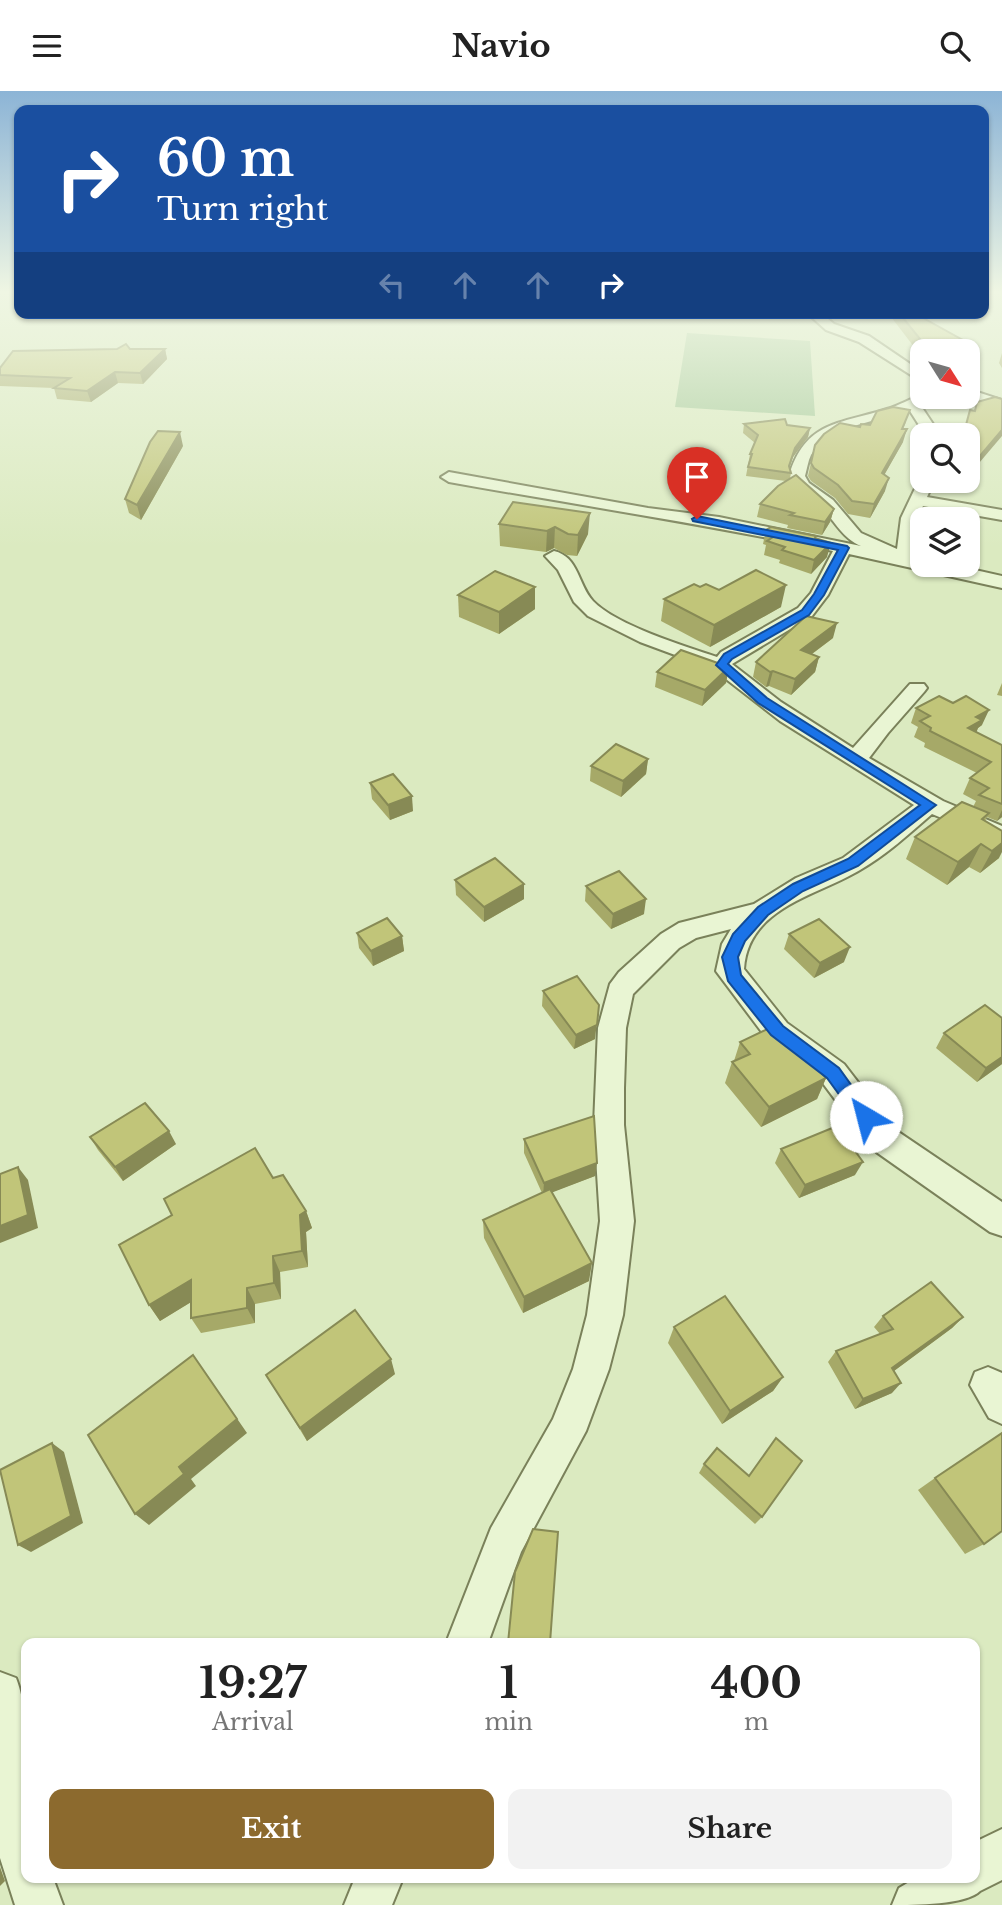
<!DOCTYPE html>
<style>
body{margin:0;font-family:"Libre Baskerville",serif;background:#f2f2f2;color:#222;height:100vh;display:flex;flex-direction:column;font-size:26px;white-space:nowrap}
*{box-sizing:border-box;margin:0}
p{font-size:23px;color:#767676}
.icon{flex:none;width:38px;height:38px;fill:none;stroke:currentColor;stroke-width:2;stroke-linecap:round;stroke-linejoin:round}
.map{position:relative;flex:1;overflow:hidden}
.drawer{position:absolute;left:21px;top:1547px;width:959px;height:245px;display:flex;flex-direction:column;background:#fff;border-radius:14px;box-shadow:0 2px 5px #0004}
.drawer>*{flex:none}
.top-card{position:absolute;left:14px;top:14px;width:975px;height:214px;border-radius:14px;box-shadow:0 2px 5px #0004;background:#1a4fa0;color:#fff;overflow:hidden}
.needle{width:46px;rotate:127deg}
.tools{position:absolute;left:910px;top:248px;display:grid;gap:14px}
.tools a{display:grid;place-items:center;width:70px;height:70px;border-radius:14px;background:#fff;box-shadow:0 2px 5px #0004;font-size:35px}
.pin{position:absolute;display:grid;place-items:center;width:60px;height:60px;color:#fff;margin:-72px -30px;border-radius:50% 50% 50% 0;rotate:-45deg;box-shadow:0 0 7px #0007}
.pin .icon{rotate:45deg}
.me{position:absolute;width:77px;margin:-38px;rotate:323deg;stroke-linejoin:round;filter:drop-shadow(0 0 5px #0008)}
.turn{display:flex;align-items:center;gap:24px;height:147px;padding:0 28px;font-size:32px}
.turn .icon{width:91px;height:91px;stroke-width:2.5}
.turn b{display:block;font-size:49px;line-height:60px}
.lanes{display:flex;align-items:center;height:66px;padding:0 28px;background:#0003;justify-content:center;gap:35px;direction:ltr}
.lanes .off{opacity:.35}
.eta{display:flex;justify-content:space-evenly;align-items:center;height:119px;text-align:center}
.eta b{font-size:42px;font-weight:700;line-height:49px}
.button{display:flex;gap:14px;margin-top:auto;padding:14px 28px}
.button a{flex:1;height:80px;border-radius:14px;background:#8c6a2e;color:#fff;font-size:28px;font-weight:700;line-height:80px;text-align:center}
.button a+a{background:#f2f2f2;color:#222}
header{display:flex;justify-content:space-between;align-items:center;height:91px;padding:0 28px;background:#fff;font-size:32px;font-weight:700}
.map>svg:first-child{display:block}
.green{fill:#a1c795}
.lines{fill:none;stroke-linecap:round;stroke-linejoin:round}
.minor-casing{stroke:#7a815a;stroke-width:4}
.minor{fill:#e9f5d3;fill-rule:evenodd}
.wall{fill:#a6a968}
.shaded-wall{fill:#878a55}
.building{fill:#c1c579;stroke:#878a55;stroke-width:2}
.route{fill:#1a73e8;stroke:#114b97;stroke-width:2}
</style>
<header><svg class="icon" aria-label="menu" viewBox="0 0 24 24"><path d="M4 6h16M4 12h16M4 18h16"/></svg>Navio<svg class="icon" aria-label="search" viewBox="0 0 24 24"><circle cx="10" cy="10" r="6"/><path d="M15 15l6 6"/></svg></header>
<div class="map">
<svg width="1002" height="1814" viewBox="0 0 1002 1814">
<rect width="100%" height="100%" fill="#dbeac0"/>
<polygon class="green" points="687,242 810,250 815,325 675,316"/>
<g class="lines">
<g class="minor-casing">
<g id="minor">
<polygon points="807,222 821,222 834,233 869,245 922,281 922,291 859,251 826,239"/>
<polygon points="968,298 1002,309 1002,318 967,306"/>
<path d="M922,303V306H933L921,315L941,345H926L910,320C879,331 829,333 811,364C808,370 807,378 805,385L809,392L833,409L861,442L897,458L901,427L920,387L922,390H934L927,406L1002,419V429L923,415L917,427L914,466L922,468V474H953L1002,485V497L849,463L828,504L812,525L732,573L781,611L853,657L910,593H924L927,597L924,601L888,642L869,667L943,710L1002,735V752L932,723C909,743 886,764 860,779C817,805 748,816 744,878L787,932L844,973L894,1038L1002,1111V1145L990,1141L872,1058L822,991L767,948L716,880L722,853L731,838L696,847L679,857L633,903L626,937L624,997V1034L634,1130L623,1224L609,1278L586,1340L521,1461L488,1552H446L491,1437L553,1328L573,1278L587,1224L600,1130L594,1034L598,937L610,893L619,881L661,843L679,832L754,813L796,787L843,767L914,714L780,630L713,578L640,551L588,525L574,511L558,479L545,465L554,460C579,466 578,494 593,510C616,534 684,555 717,566L721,561L798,517L811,502L833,460C705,433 577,414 449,391L441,386L449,381L648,417L719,426L861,455C842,447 835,430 821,416C808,405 797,401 789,385C805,330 840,333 887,318C900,314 910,308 922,303Z"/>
<polygon points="988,1276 1002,1282 1002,1333 989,1327 970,1294 975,1281"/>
<path d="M0,1581L16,1587C35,1635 26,1733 26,1787H53L63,1814H15L0,1767Z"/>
<path d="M1002,1738V1789L980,1800C966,1814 915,1814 892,1814L899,1797L916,1787H975V1751Z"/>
<polygon points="355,1787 403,1787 392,1814 344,1814"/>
</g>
</g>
<use href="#minor" class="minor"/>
</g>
<g class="wall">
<polygon points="888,222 914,222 970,253 967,261 922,261 922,265 921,265"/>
<polygon points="130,258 165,258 167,268 143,293 118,292 91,311 57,308 54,297 0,295 0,277"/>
<polygon points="1002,262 1002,277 999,272"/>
<polygon points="906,331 903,338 903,351 884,384 885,400 870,427 848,423 835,407 811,390 808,385 815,354 860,336"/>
<polygon points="744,333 787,334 810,337 808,346 793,366 789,377 791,382 790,388 834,418 830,431 822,444 787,437 788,434 757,426 760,413 786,390 746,385 750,363 755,352 743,342"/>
<polygon points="183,355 141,429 129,422 125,408"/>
<polygon points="513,411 588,443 577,465 567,464 554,457 546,461 500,455 499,433"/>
<polygon points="766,439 816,445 815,448 827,466 811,483 779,472 780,469 764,464 766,454 763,453"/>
<polygon points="535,496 535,518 499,543 459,526 458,504"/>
<polygon points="700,496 719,499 781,516 710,556 661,530 664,508"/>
<polygon points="833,547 812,563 819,566 815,581 791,604 769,595 766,596 753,586 756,571"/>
<polygon points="729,576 726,592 702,615 655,596 657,581"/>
<polygon points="1002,592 1002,605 997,604"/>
<polygon points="916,617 982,634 978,637 976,641 1002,654 1002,726 997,730 987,726 985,730 999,767 980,782 969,776 947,794 906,768 915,746 973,716 976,710 963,703 970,687 977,682 924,656 925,652 914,646 918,636 911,632"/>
<polygon points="648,668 646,683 621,706 590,690 591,675"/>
<polygon points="370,692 413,720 390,729 372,708"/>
<polygon points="455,789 524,808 484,831 456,804"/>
<polygon points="586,795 644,823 611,838 585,810"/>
<polygon points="357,842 402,845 404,860 373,875 359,857"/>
<polygon points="789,843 844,871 814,887 784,858"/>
<polygon points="543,900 595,948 574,958 542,915"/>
<polygon points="944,942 1002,973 977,991 936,957"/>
<polygon points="740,951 826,987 817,1008 761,1036 725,992 732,971 734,970"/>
<polygon points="90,1046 176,1053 123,1090 98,1059"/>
<polygon points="524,1048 595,1085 552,1101 589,1190 523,1222 484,1147 483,1129 542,1102 524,1062"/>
<polygon points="781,1058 855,1084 799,1107 775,1072"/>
<polygon points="273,1087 306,1120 312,1137 306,1141 308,1176 280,1181 281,1208 255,1213 255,1232 201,1242 191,1227 191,1211 160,1230 149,1214"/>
<polygon points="883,1225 963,1226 952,1237 894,1280 892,1302 855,1318 828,1271 836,1260 880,1243 874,1236"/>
<polygon points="674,1236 783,1286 773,1300 722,1333 668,1252"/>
<polygon points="395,1283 307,1350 266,1284"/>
<polygon points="704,1373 762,1426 755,1433 699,1382"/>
<polygon points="935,1387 984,1453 965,1463 918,1399"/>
</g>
<g class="shaded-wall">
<polygon points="165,258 167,268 143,293 140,282"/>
<polygon points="115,281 118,292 91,311 87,300"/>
<polygon points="810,337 808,346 793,366 787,384 789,375 795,357"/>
<polygon points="907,338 903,351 878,395 882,382"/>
<polygon points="1002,339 1002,345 968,385 968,379"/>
<polygon points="180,341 183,355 141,429 137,414"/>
<polygon points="889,387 885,400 870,427 874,413"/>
<polygon points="960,390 964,390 957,398"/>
<polygon points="834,418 830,431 822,444 825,431"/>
<polygon points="590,422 588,443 577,465 578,444"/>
<polygon points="555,436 554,457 546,461 547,440"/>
<polygon points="831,452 827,466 811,483 814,469"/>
<polygon points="786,494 781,516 710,556 714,534"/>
<polygon points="535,496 535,518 499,543 499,521"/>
<polygon points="837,532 833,547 797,574 801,559"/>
<polygon points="819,566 815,581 791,604 795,588"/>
<polygon points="729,576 726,592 702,615 705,599"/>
<polygon points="773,580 769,595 766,596 770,581"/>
<polygon points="989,619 982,634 978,637 975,645 968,637 976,626"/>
<polygon points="648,668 646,683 621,706 623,690"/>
<polygon points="412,705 413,720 390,729 388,714"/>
<polygon points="1002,719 1002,726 997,730"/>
<polygon points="1002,752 1002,761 999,767 980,782 992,760"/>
<polygon points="981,753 969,776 947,794 958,771"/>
<polygon points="524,793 524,808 484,831 484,816"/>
<polygon points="646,808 644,823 611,838 613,823"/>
<polygon points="402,845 404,860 373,875 371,860"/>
<polygon points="850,856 844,871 814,887 820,872"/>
<polygon points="599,914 595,948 574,958 576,944"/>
<polygon points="1002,966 1002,973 977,991 986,977"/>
<polygon points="826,987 817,1008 761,1036 769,1016"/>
<polygon points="169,1040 176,1053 123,1090 115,1076"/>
<polygon points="863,1071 855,1084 799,1107 805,1094"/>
<polygon points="597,1072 595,1085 543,1105 544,1092"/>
<polygon points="18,1076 28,1089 38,1137 0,1152 0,1135"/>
<polygon points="306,1120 312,1137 306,1141 308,1176 302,1160 300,1124"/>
<polygon points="273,1165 280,1181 281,1208 274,1192"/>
<polygon points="592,1172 589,1190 523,1222 524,1206"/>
<polygon points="191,1189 201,1205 160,1230 149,1214"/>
<polygon points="247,1197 255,1213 255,1232 247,1217"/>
<polygon points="963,1226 952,1237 883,1288 892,1277"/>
<polygon points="193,1264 247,1342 191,1388 196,1395 149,1434 135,1423 179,1376"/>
<polygon points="391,1268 395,1283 307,1350 300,1337"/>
<polygon points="783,1286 773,1300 722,1333 730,1320"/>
<polygon points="901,1292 892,1302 855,1318 863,1308"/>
<polygon points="52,1352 64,1361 83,1432 31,1461 18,1454"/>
<polygon points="0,1776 5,1790 0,1795"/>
</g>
<g class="building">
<polygon points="899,222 914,222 970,253 924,253"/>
<polygon points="126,253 130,258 165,258 140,282 115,281 87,300 54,297 70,287 0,284 0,277 13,260 117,258"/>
<polygon points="995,306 1002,308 1002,339 968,379 968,345 963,345 970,319 975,320 977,311"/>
<polygon points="893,316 910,319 902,338 907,338 882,382 889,387 874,413 852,410 838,394 814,377 811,372 815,354 824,343 840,332 860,336 861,333 870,334 877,320"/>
<polygon points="785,328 787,334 810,337 795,357 789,375 791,382 748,376 752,363 750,363 758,344 744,333"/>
<polygon points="158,340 180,341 137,414 125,408 150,351"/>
<polygon points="796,384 834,418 825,431 790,424 794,422 760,413 778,395"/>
<polygon points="513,411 590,422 578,444 568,443 555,436 547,440 499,433"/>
<polygon points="771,436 816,445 815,447 831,452 814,469 782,459 785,456 767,450 776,444 766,439"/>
<polygon points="756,479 786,494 714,534 664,508 694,493 700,496 706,493 719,499"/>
<polygon points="495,480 535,496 499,521 458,504"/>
<polygon points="806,525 837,532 801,559 819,566 795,588 773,580 770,581 756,571"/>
<polygon points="681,559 729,576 705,599 657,581"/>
<polygon points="939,605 953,612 966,605 989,619 976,626 982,629 968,637 1002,654 1002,713 979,704 989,697 970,687 991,671 930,640 931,637 920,630 930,625 916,617"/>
<polygon points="616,653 648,668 623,690 591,675"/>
<polygon points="393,683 412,705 388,714 370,692"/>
<polygon points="962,711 989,722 982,728 1002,740 1002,752 992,760 981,753 958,771 915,746"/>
<polygon points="495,767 524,793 484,816 455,789"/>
<polygon points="619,780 646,808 613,823 586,795"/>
<polygon points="387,827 402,845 371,860 357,842"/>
<polygon points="819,828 850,856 820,872 789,843"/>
<polygon points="577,885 599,914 597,934 576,944 543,900"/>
<polygon points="985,914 1002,927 1002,966 986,977 944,942"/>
<polygon points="778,933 826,987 769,1016 732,971 750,963 740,951"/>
<polygon points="145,1012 169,1040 115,1076 90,1046"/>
<polygon points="594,1025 597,1072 544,1092 524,1048"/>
<polygon points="837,1035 863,1071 805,1094 781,1058"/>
<polygon points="255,1057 273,1087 283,1084 306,1120 300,1124 302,1160 273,1165 274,1192 247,1197 247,1217 191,1227 191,1189 149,1214 119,1154 172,1124 164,1108"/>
<polygon points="18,1076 28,1124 0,1135 0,1083"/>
<polygon points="550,1098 592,1172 524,1206 483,1129"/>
<polygon points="931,1191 963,1226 892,1277 901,1292 863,1308 836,1260 893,1238 883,1225"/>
<polygon points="725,1205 783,1286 730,1320 674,1236"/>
<polygon points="355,1219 391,1268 300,1337 266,1284"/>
<polygon points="193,1264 237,1328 179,1376 184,1383 135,1423 88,1344"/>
<polygon points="1002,1342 1002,1440 984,1453 935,1387"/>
<polygon points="776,1347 802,1370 762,1426 704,1373 717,1357 749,1385"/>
<polygon points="52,1352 71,1425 18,1454 0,1379"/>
<polygon points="533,1438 558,1441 550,1552 508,1552 515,1481"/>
</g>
<linearGradient id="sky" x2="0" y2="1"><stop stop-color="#8cb4d6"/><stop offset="0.44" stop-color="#eff6e3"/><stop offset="1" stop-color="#eff6e3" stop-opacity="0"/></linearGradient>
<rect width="1002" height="457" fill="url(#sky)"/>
<polygon class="route" points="697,425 847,455 849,457 824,504 809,524 732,568 728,573 767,607 936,714 858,775 803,800 768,824 745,850 738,866 741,884 783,935 839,977 874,1026 872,1031 866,1033 859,1031 827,987 771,944 728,890 722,866 733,843 758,816 793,793 848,768 920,714 758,612 716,574 724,563 802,519 814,503 838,459 693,430 692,428"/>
</svg>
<div class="tools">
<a><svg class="needle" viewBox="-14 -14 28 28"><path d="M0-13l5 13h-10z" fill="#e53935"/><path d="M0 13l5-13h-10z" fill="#767676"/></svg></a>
<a><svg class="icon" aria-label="search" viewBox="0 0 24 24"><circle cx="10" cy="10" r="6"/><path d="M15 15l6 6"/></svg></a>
<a><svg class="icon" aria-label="layers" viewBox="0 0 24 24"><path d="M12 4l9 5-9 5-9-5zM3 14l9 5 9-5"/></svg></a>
</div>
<div class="pin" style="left:697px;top:428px;background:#d93025"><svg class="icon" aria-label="arrive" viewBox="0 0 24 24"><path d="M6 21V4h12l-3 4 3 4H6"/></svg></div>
<svg class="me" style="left:866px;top:1026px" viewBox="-20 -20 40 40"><circle r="19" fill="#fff"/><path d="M0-13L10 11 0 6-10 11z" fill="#1a73e8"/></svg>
<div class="top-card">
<div class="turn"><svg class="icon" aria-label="right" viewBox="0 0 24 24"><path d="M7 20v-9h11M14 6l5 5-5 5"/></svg><div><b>60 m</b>Turn right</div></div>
<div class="lanes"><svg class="icon off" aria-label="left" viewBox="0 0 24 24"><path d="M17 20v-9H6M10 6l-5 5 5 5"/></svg><svg class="icon off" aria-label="ahead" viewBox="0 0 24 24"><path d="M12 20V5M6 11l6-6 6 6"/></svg><svg class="icon off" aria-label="ahead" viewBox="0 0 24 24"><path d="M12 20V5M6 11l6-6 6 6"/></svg><svg class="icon" aria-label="right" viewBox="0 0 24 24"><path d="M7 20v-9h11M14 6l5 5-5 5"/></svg></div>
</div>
<section class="drawer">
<div class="eta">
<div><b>19:27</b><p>Arrival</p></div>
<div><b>1</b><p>min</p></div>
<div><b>400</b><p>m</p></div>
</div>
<div class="button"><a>Exit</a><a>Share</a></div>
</section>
</div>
